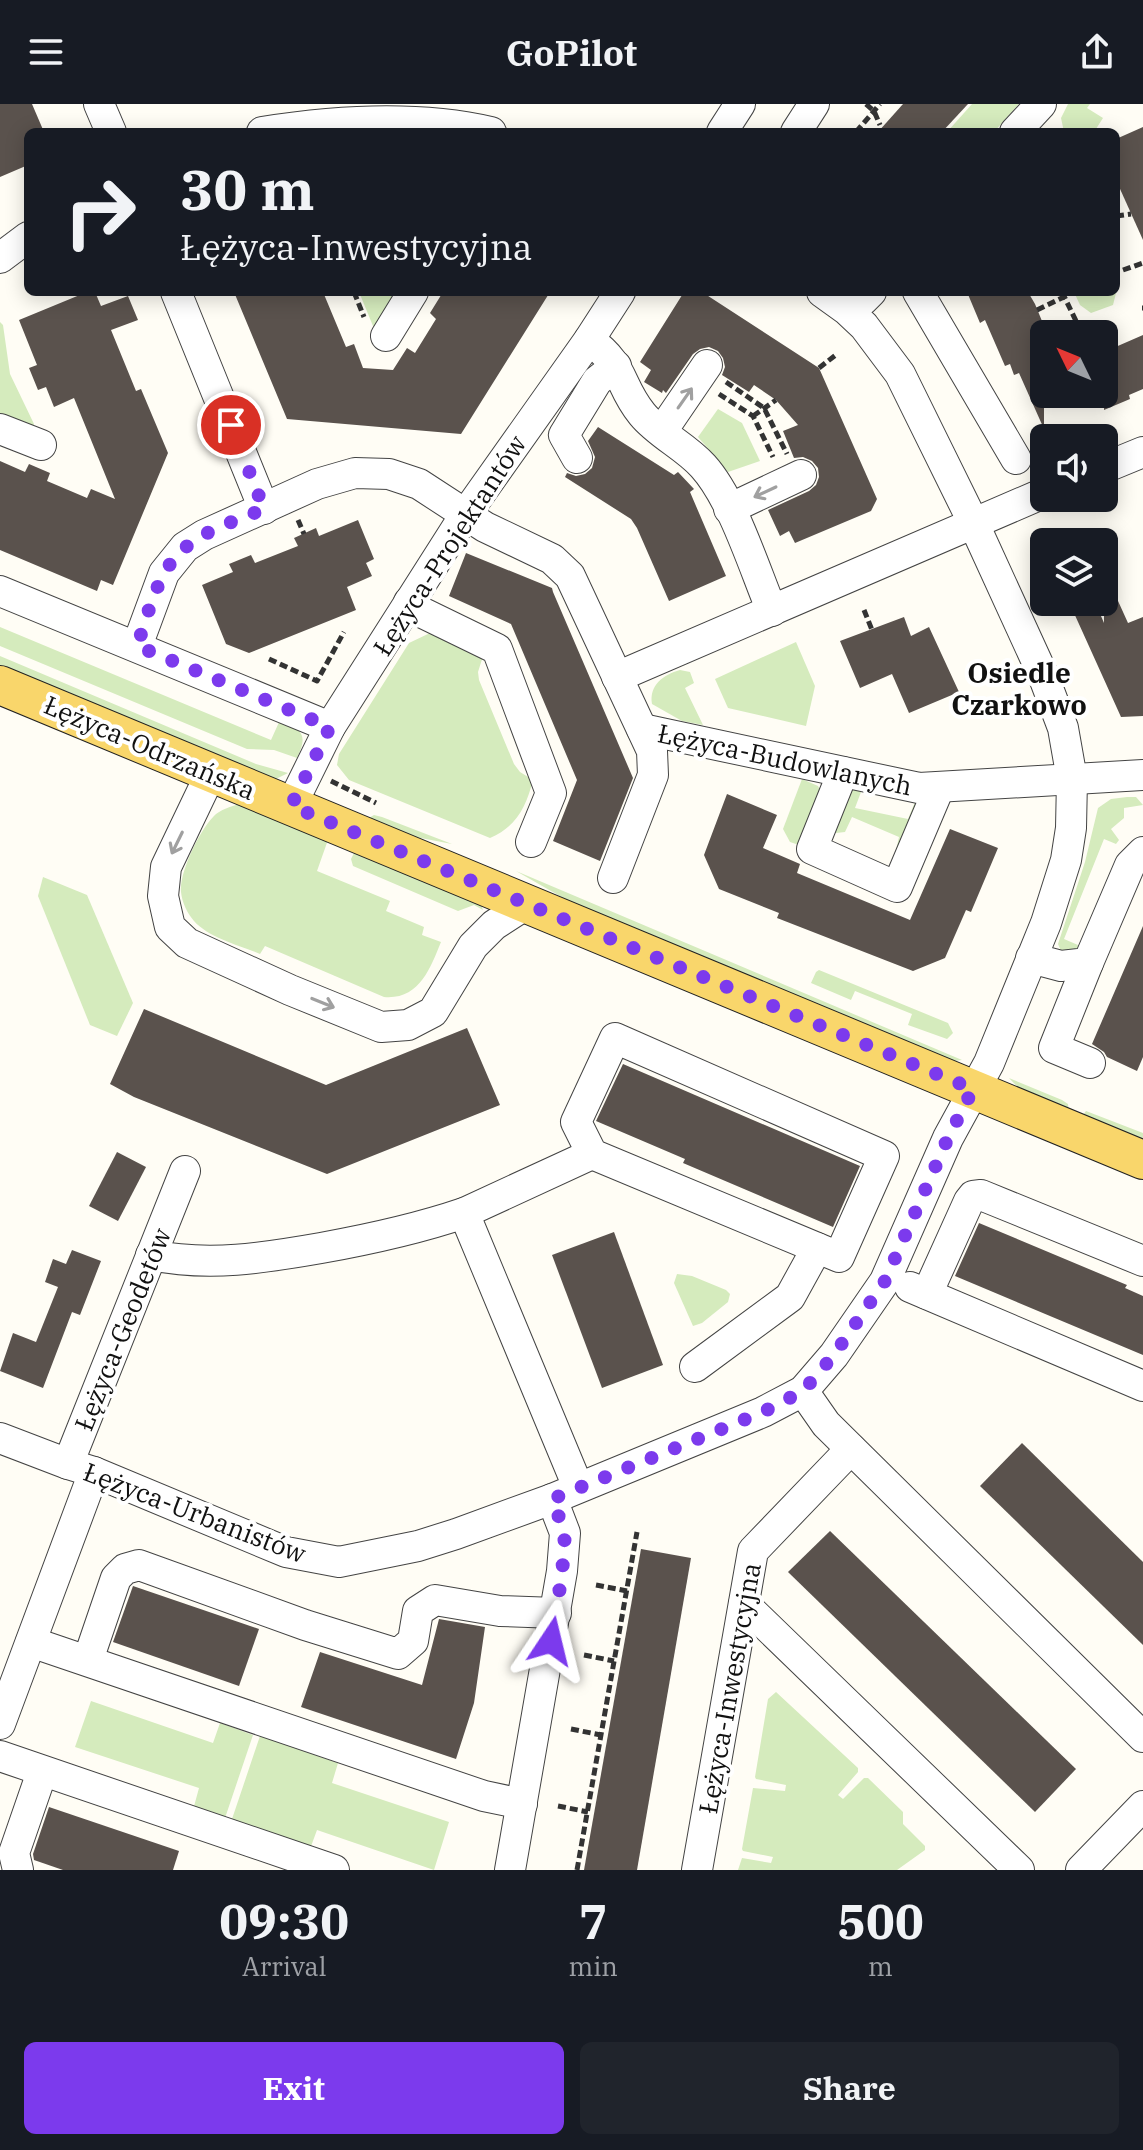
<!DOCTYPE html>
<meta charset="utf-8">
<style>
body{margin:0;font-family:"IBM Plex Serif",serif;background:#20242c;color:#f1f3f6;height:100vh;display:flex;flex-direction:column;font-size:30px;white-space:nowrap}
*{box-sizing:border-box;margin:0}
p{font-size:26px;color:#9ea1a6}
.icon{flex:none;width:44px;height:44px;fill:none;stroke:currentColor;stroke-width:2;stroke-linecap:round;stroke-linejoin:round}
.map{position:relative;height:1766px;overflow:hidden}
.panel{display:flex;flex-direction:column;background:#171b24;flex:1}
.panel>*{flex:none}
.top-card{position:absolute;left:24px;top:24px;width:1096px;height:168px;border-radius:12px;box-shadow:0 4px 20px #0003;background:#171b24;color:#f1f3f6;overflow:hidden}
.needle{width:52px;rotate:313deg}
.tools{position:absolute;left:1030px;top:216px;display:grid;gap:16px}
.tools a{display:grid;place-items:center;width:88px;height:88px;border-radius:12px;background:#171b24;box-shadow:0 4px 20px #0003;font-size:40px}
.pin{position:absolute;display:grid;place-items:center;width:68px;height:68px;color:#fff;margin:-34px;border:4px solid #fff;border-radius:50%;box-shadow:0 2px 8px #0007}
.me{position:absolute;width:88px;margin:-44px;rotate:10deg;stroke-linejoin:round;filter:drop-shadow(0 0 6px #0008)}
.turn{display:flex;align-items:center;gap:28px;height:168px;padding:0 24px;font-size:36px}
.turn .icon{width:104px;height:104px;stroke-width:2.5}
.turn b{display:block;font-size:56px;line-height:68px}
.eta{display:flex;justify-content:space-evenly;align-items:center;height:136px;text-align:center}
.eta b{font-size:48px;font-weight:700;line-height:56px}
.action{display:flex;gap:16px;margin-top:auto;padding:16px 24px}
.action a{flex:1;height:92px;border-radius:12px;background:#7c3aed;color:#fff;font-size:32px;font-weight:700;line-height:92px;text-align:center}
.action a+a{background:#20242c;color:#f1f3f6}
header{display:flex;justify-content:space-between;align-items:center;height:104px;padding:0 24px;background:#171b24;font-size:36px;font-weight:700}
.map>svg:first-child{display:block}
.green{fill:#d5ebbd}
.building{fill:#5a524d}
.lines{fill:none;stroke-linecap:round;stroke-linejoin:round}
.minor-casing{stroke:#444;stroke-width:32}
.major-casing{stroke:#222;stroke-width:40}
.path{stroke:#333;stroke-width:5;stroke-dasharray:8 4;stroke-linecap:butt}
.minor{stroke:#fff;stroke-width:30}
.major{stroke:#f9d66b;stroke-width:38}
.oneway{stroke:#a0a0a0}
.route{stroke:#7c3aed;stroke-width:14;stroke-dasharray:0 25.2}
.labels{text-anchor:middle;dominant-baseline:central;stroke-width:8;stroke-linejoin:round;paint-order:stroke}
.street-label{font-size:26px;fill:#111;stroke:#fff}
.neighbourhood-label{font-size:28px;font-weight:bold;fill:#111;stroke:#fff}
</style>
<header><svg class="icon" aria-label="menu" viewBox="0 0 24 24"><path d="M4 6h16M4 12h16M4 18h16"/></svg>GoPilot<svg class="icon" aria-label="share" viewBox="0 0 24 24"><path d="M12 15V3M7 8l5-5 5 5M5 13v7h14v-7"/></svg></header>
<div class="map">
<svg width="1143" height="1766" viewBox="0 0 1143 1766">
<rect width="100%" height="100%" fill="#fffdf5"/>
<g class="green">
<polygon points="972,0 1019,0 994,28 947,28"/>
<polygon points="1068,0 1090,0 1087,4 1103,14 1094,28 1064,28 1061,14"/>
<polygon points="1116,181 1117,185 1113,201 1091,209 1080,201 1074,188 1116,188"/>
<polygon points="359,188 397,188 376,223 373,222"/>
<polygon points="0,218 3,221 10,270 34,320 32,324 0,314"/>
<polygon points="718,305 742,319 760,357 728,368 698,333"/>
<path d="M0,523L271,636L280,616C301,626 309,629 297,654L274,646L247,645L0,542Z"/>
<path d="M430,529L484,549L478,568L479,576L514,660L520,668L533,676C526,703 517,722 490,734L349,676L337,661L339,650L409,539Z"/>
<polygon points="796,538 815,582 806,622 728,604 715,575"/>
<polygon points="0,552 256,660 288,669 274,676 0,566"/>
<path d="M680,566L690,568L694,579L685,584L703,621L682,617L652,600C649,581 663,571 680,566Z"/>
<polygon points="802,675 818,682 822,689 799,741 790,738 783,725"/>
<polygon points="858,683 861,688 855,704 908,715 915,698 918,698 895,751 899,733 852,713 845,728 836,729 834,725 850,686"/>
<polygon points="1127,693 1136,693 1143,701 1124,704 1124,714 1111,725 1119,736 1116,740 1104,735 1064,835 1078,841 1077,849 1061,847 1058,840 1085,758 1098,704 1111,695"/>
<path d="M245,699L329,733L317,767L390,797L386,807L424,823L422,831L441,838C430,865 419,896 384,893L265,842L260,850C239,841 209,834 194,817C187,809 182,798 181,788C179,768 201,723 216,710C224,704 235,701 245,699Z"/>
<polygon points="374,711 382,713 452,740 405,731 367,715"/>
<polygon points="356,745 480,798 483,806 474,801 458,807 353,762 351,755"/>
<polygon points="516,767 962,956 954,957 600,815"/>
<polygon points="43,773 87,791 133,899 117,932 90,921 38,792"/>
<polygon points="819,866 948,919 953,929 947,935 908,921 912,910 855,887 851,896 811,879 816,868"/>
<polygon points="1009,974 1062,996 1068,1000 1069,1008 1026,992"/>
<polygon points="1086,1007 1143,1029 1143,1042 1083,1011"/>
<polygon points="677,1170 692,1172 726,1186 730,1190 728,1198 702,1219 693,1222 674,1179"/>
<polygon points="776,1588 858,1664 858,1668 838,1691 843,1695 864,1674 868,1674 903,1708 903,1720 925,1742 925,1746 897,1766 738,1766 742,1754 771,1759 773,1753 743,1747 742,1745 753,1684 785,1687 786,1681 756,1675 755,1673 768,1595"/>
<polygon points="91,1597 213,1639 220,1619 253,1631 224,1717 193,1706 199,1684 75,1643"/>
<polygon points="260,1632 338,1659 332,1679 449,1718 434,1766 317,1726 310,1745 231,1718"/>
</g>
<g class="building">
<polygon points="0,0 32,0 44,28 28,28 28,61 0,73"/>
<polygon points="903,0 968,0 942,28 878,28"/>
<polygon points="1143,23 1143,136 1116,76 1116,35"/>
<polygon points="87,188 95,188 101,202 128,192 138,216 111,226 136,287 141,285 168,349 113,481 101,476 97,487 0,446 0,357 25,368 29,360 50,369 47,377 87,394 91,385 115,395 74,294 54,303 46,283 38,286 29,264 37,261 19,216"/>
<polygon points="234,188 323,188 346,243 354,240 363,264 393,266 407,244 415,249 436,215 430,209 443,188 550,188 461,330 287,315"/>
<polygon points="684,188 702,188 819,264 877,395 871,407 795,439 789,427 780,432 768,406 809,387 816,381 819,373 818,364 812,357 803,353 794,354 783,327 798,321 776,296 754,281 749,288 722,271 725,263 723,254 718,247 709,243 700,245 693,250 666,289 663,286 662,289 644,278 651,266 640,258"/>
<polygon points="967,188 1028,188 1035,200 1044,222 1044,325 1019,269 1014,271 1010,260 1005,262 985,216 980,219"/>
<polygon points="1143,231 1143,285 1129,291 1130,295 1104,306 1104,248"/>
<polygon points="598,323 674,371 678,368 694,385 690,388 726,472 669,497 637,424 631,415 565,373 567,369 576,372 585,370 592,364 595,353 588,337"/>
<polygon points="358,416 374,455 366,459 372,472 347,483 356,506 249,549 226,540 202,481 233,468 229,460 251,451 255,459 298,442 294,434 316,424 319,432"/>
<polygon points="466,449 552,484 553,488 633,674 600,757 553,737 577,676 511,520 449,492"/>
<polygon points="1104,466 1128,519 1143,513 1143,612 1121,613 1069,498 1095,498 1104,519"/>
<polygon points="904,513 911,532 929,523 959,588 909,609 892,570 860,584 840,537"/>
<polygon points="727,690 777,711 763,744 800,760 797,769 910,816 950,725 998,744 971,808 966,806 945,854 913,867 777,814 779,809 719,785 704,751"/>
<polygon points="1143,822 1143,953 1137,967 1107,953 1104,948 1092,940"/>
<polygon points="144,905 326,981 467,924 500,1001 327,1070 134,993 110,980"/>
<polygon points="623,960 860,1062 833,1123 683,1059 685,1055 596,1017"/>
<polygon points="117,1048 146,1063 118,1117 89,1102"/>
<polygon points="979,1119 1127,1181 1125,1184 1143,1192 1143,1251 955,1172"/>
<polygon points="614,1128 663,1261 602,1284 552,1151"/>
<polygon points="72,1146 101,1157 80,1211 72,1208 43,1284 0,1267 13,1229 36,1238 58,1183 45,1178 53,1155 66,1160"/>
<polygon points="1022,1339 1143,1458 1143,1541 980,1382"/>
<polygon points="830,1427 1076,1665 1035,1708 788,1468"/>
<polygon points="641,1445 691,1454 637,1766 584,1766"/>
<polygon points="133,1482 259,1525 239,1582 113,1538"/>
<polygon points="439,1515 485,1523 474,1599 456,1655 301,1603 320,1548 422,1581"/>
<polygon points="49,1703 179,1747 173,1766 63,1766 34,1756 33,1750"/>
</g>
<g class="lines">
<g class="minor-casing">
<g id="minor">
<polyline points="99,0 111,28"/>
<path d="M262,28C337,16 417,11 491,28"/>
<polyline points="722,28 740,0"/>
<polyline points="796,28 814,0"/>
<polyline points="1015,28 1041,0"/>
<polyline points="0,154 28,133"/>
<polyline points="176,188 264,405"/>
<polyline points="918,188 1016,355"/>
<polyline points="863,196 871,188"/>
<polyline points="386,232 413,188"/>
<path d="M589,236C625,261 618,281 642,310C658,330 685,342 703,362C733,395 754,464 772,507"/>
<polyline points="0,325 41,341"/>
<polyline points="662,327 707,261"/>
<polyline points="577,354 564,331 597,277 616,262"/>
<polyline points="1104,364 1143,348"/>
<polyline points="729,405 801,371"/>
<polyline points="0,487 330,623"/>
<polyline points="409,498 423,509 497,545 551,689 531,738"/>
<polyline points="137,542 164,469 185,443 204,431 317,380 355,369 389,370 419,380 485,423 552,455 570,472 652,647 653,671 613,774"/>
<polyline points="617,573 1044,389"/>
<polyline points="642,625 919,684 1143,671"/>
<polyline points="843,668 812,745 897,783 939,684"/>
<polyline points="211,669 166,763 163,792 170,823 187,839 290,886 381,923 408,921 433,908 473,842 494,821 528,799"/>
<polyline points="291,702 330,623 465,411 589,236 620,188"/>
<polyline points="1031,854 1061,862 1088,859 1130,761 1143,748"/>
<polyline points="1088,859 1054,944 1090,959"/>
<polygon points="615,934 884,1052 839,1153 592,1050 576,1018"/>
<path d="M151,1151C209,1163 264,1154 321,1144C371,1135 417,1125 464,1109"/>
<polyline points="910,1183 1143,1282"/>
<polyline points="927,1190 969,1097 973,1092 981,1091 1143,1157"/>
<polyline points="695,1263 790,1193 817,1144"/>
<polyline points="803,1287 826,1320 1143,1633"/>
<polyline points="0,1334 68,1360 185,1067"/>
<polyline points="68,1360 94,1368 286,1448 339,1458 418,1442 456,1430 552,1395 763,1308 803,1287 834,1251 885,1177 948,1034 989,959 1046,819 1066,756 1071,724 1072,675 1063,624 1043,571 973,418 900,270 864,222 847,206 822,188"/>
<polyline points="578,1383 464,1109 592,1050"/>
<polyline points="744,1500 1019,1766"/>
<polyline points="31,1538 484,1692 522,1700"/>
<polyline points="88,1556 116,1474 125,1465 139,1461 305,1521 398,1550 413,1537 418,1507 435,1496 500,1507 556,1509"/>
<polyline points="0,1620 94,1368"/>
<polyline points="0,1652 334,1766"/>
<polyline points="18,1766 14,1749 42,1668"/>
<polyline points="510,1766 562,1467 565,1429 552,1395"/>
<polyline points="697,1766 753,1447 851,1345"/>
<polyline points="1081,1766 1143,1702"/>
</g>
</g>
<g class="major-casing">
<polyline id="major" points="0,581 1143,1056"/>
</g>
<g class="path">
<polyline points="866,0 874,7 880,21"/>
<polyline points="856,28 880,0"/>
<polyline points="1116,112 1131,110"/>
<polyline points="1123,166 1143,159"/>
<polyline points="354,188 364,213"/>
<polyline points="1062,188 1078,221 1098,230"/>
<polyline points="1142,204 1143,204"/>
<polyline points="1037,206 1064,193"/>
<polyline points="1073,230 1078,221"/>
<polyline points="1104,233 1115,238"/>
<polyline points="819,264 837,250"/>
<polyline points="726,278 764,304 787,350"/>
<polyline points="719,290 753,312 773,353"/>
<polyline points="753,312 776,296"/>
<polyline points="298,416 304,430"/>
<polyline points="864,506 872,526"/>
<polyline points="269,555 317,577 344,528"/>
<polyline points="331,677 376,699"/>
<polyline points="596,1481 627,1487"/>
<polyline points="584,1551 614,1557"/>
<polyline points="571,1625 601,1631"/>
<polyline points="558,1702 588,1708"/>
<polyline points="577,1766 637,1428"/>
</g>
<use href="#minor" class="minor"/>
<use href="#major" class="major"/>
</g>
<defs><path id="oneway-shaft" d="M-6 0H5M1.5-3L5.5 0L1.5 3" fill="none" stroke-width="1.6" stroke-linecap="round" stroke-linejoin="round" transform="scale(2)"/></defs>
<g class="oneway">
<use href="#oneway-shaft" transform="translate(685 294) rotate(-55)"/>
<use href="#oneway-shaft" transform="translate(765 388) rotate(155)"/>
<use href="#oneway-shaft" transform="translate(177 739) rotate(116)"/>
<use href="#oneway-shaft" transform="translate(323 899) rotate(22)"/>
</g>
<g class="lines">
<path class="route" d="M231,321L264,405C238,416 208,425 186,443C157,466 149,509 137,542L330,623L291,702L973,985L948,1034L885,1177L834,1251L803,1287L763,1308L552,1395L565,1429L562,1471L551,1537"/>
</g>
<g class="labels">
<g class="street-label">
<text transform="translate(449 441) rotate(-57)">Łężyca-Projektantów</text>
<text transform="translate(150 643) rotate(23)">Łężyca-Odrzańska</text>
<text transform="translate(785 655) rotate(12)">Łężyca-Budowlanych</text>
<text transform="translate(122 1225) rotate(-68)">Łężyca-Geodetów</text>
<text transform="translate(195 1408) rotate(21)">Łężyca-Urbanistów</text>
<text transform="translate(729 1584) rotate(-80)">Łężyca-Inwestycyjna</text>
</g>
<g class="neighbourhood-label">
<text x="1019" y="568">Osiedle<tspan x="1019" dy="32">Czarkowo</tspan></text>
</g>
</g>
</svg>
<div class="tools">
<a><svg class="needle" viewBox="-14 -14 28 28"><path d="M0-13l5 13h-10z" fill="#e53935"/><path d="M0 13l5-13h-10z" fill="#9ea1a6"/></svg></a>
<a><svg class="icon" aria-label="sound" viewBox="0 0 24 24"><path d="M4 9h4l5-4v14l-5-4H4zM17 9q2 3 0 6"/></svg></a>
<a><svg class="icon" aria-label="layers" viewBox="0 0 24 24"><path d="M12 4l9 5-9 5-9-5zM3 14l9 5 9-5"/></svg></a>
</div>
<div class="pin" style="left:231px;top:321px;background:#d93025"><svg class="icon" aria-label="arrive" viewBox="0 0 24 24"><path d="M6 21V4h12l-3 4 3 4H6"/></svg></div>
<svg class="me" style="left:551px;top:1537px" viewBox="-20 -20 40 40"><path d="M0-17L14 15 0 8-14 15z" fill="#7c3aed" stroke="#fff" stroke-width="4"/></svg>
<div class="top-card">
<div class="turn"><svg class="icon" aria-label="right" viewBox="0 0 24 24"><path d="M7 20v-9h11M14 6l5 5-5 5"/></svg><div><b>30 m</b>Łężyca-Inwestycyjna</div></div>
</div>
</div>
<section class="panel">
<div class="eta">
<div><b>09:30</b><p>Arrival</p></div>
<div><b>7</b><p>min</p></div>
<div><b>500</b><p>m</p></div>
</div>
<div class="action"><a>Exit</a><a>Share</a></div>
</section>
